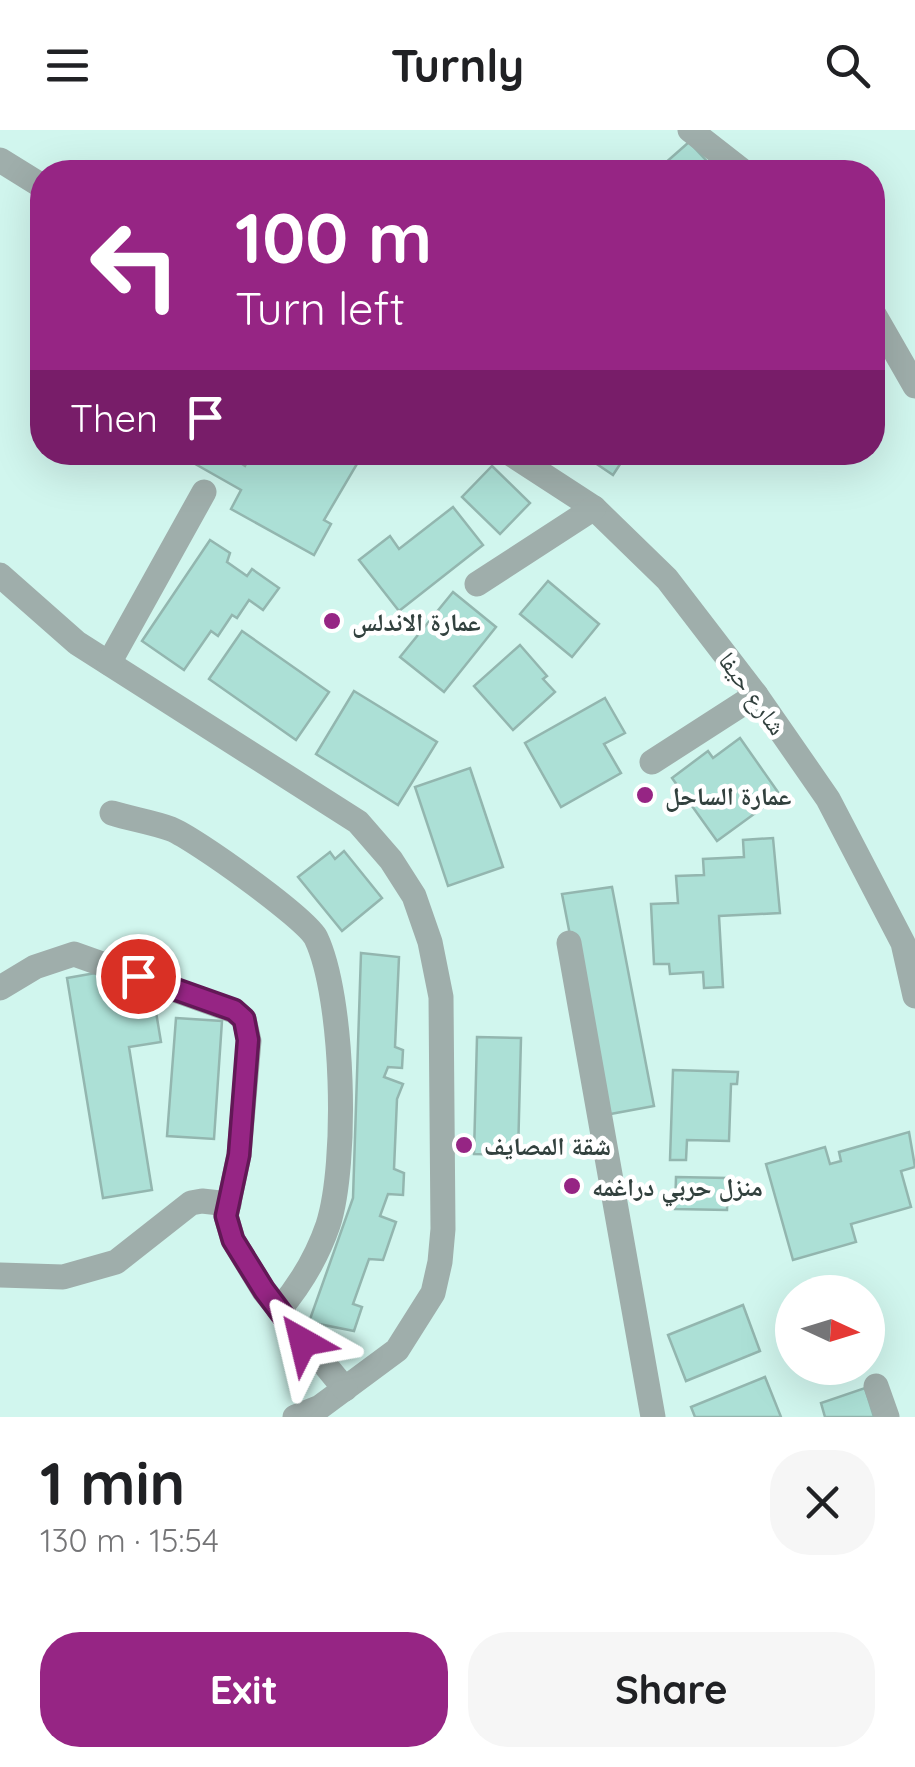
<!DOCTYPE html>
<meta charset="utf-8">
<style>
body{margin:0;font-family:Quicksand,"Noto Naskh Arabic",sans-serif;background:#f6f6f6;color:#202124;height:100vh;display:flex;flex-direction:column;font-size:38px;white-space:nowrap}
*{box-sizing:border-box;margin:0}
p{font-size:32px;color:#757577}
.icon{flex:none;width:55px;height:55px;fill:none;stroke:currentColor;stroke-width:2;stroke-linecap:round;stroke-linejoin:round}
.map{position:relative;height:1287px;overflow:hidden}
.panel{display:flex;flex-direction:column;background:#fff;flex:1}
.panel>*{flex:none}
.top-card{position:absolute;left:30px;top:30px;width:855px;height:305px;border-radius:40px;box-shadow:0 10px 40px #0002;background:#962584;color:#fff;overflow:hidden}
.needle{width:65px;rotate:94deg}
.fabs{position:absolute;left:775px;top:1145px;display:grid;gap:20px}
.fabs a{display:grid;place-items:center;width:110px;height:110px;border-radius:50%;background:#fff;box-shadow:0 10px 40px #0002;font-size:50px}
.pin{position:absolute;display:grid;place-items:center;width:85px;height:85px;color:#fff;margin:-42px;border:5px solid #fff;border-radius:50%;box-shadow:0 2px 10px #0007}
.me{position:absolute;width:110px;margin:-55px;rotate:323deg;stroke-linejoin:round;filter:drop-shadow(0 0 8px #0008)}
.turn{display:flex;align-items:center;gap:35px;height:210px;padding:0 40px;font-size:45px}
.turn .icon{width:130px;height:130px;stroke-width:2.5}
.turn b{display:block;font-size:70px;line-height:85px}
.then{display:flex;align-items:center;height:95px;padding:0 40px;background:#0003;gap:20px;font-size:38px}
.round{display:grid;place-items:center;flex:none;width:105px;height:105px;border-radius:40px;background:#f6f6f6}
.summary{display:flex;align-items:center;justify-content:space-between;height:170px;padding:0 40px}
h1{font-size:60px;font-weight:800;line-height:75px}
.action{display:flex;gap:20px;margin-top:auto;padding:20px 40px}
.action a{flex:1;height:115px;border-radius:40px;background:#962584;color:#fff;font-size:40px;font-weight:800;line-height:115px;text-align:center}
.action a+a{background:#f6f6f6;color:#202124}
header{display:flex;justify-content:space-between;align-items:center;height:130px;padding:0 40px;background:#fff;font-size:45px;font-weight:800}
.map>svg:first-child{display:block}
.building{fill:#ace0d6;stroke:#93b6af;stroke-width:2.5}
.lines{fill:none;stroke-linecap:round;stroke-linejoin:round}
.minor{stroke:#9faeab;stroke-width:25}
.route-casing{stroke:#621856;stroke-width:25}
.route{stroke:#962584;stroke-width:18}
.poi-dot{fill:#962584;stroke:#fff;stroke-width:4}
.labels{text-anchor:middle;dominant-baseline:central;stroke-width:9;stroke-linejoin:round;paint-order:stroke}
.poi-label{font-size:25px;font-weight:bold;fill:#32413e;stroke:#fff;text-anchor:start}
.street-label{font-size:25px;fill:#32413e;stroke:#fff}
</style>
<header><svg class="icon" aria-label="menu" viewBox="0 0 24 24"><path d="M4 6h16M4 12h16M4 18h16"/></svg>Turnly<svg class="icon" aria-label="search" viewBox="0 0 24 24"><circle cx="10" cy="10" r="6"/><path d="M15 15l6 6"/></svg></header>
<div class="map">
<svg width="915" height="1287" viewBox="0 0 915 1287">
<rect width="100%" height="100%" fill="#d1f6ee"/>
<g class="building">
<polygon points="689,12 717,42 655,42"/>
<polygon points="194,322 224,322 245,336 252,322 364,322 324,390 331,394 314,425 231,379 241,360 190,331"/>
<polygon points="579,322 628,322 613,345"/>
<polygon points="492,336 530,373 500,404 462,367"/>
<polygon points="453,377 483,415 399,481 359,430 390,406 399,419"/>
<polygon points="210,410 230,423 227,432 247,446 252,439 279,458 263,480 249,470 237,488 232,485 218,506 211,501 184,540 142,511"/>
<polygon points="548,451 599,494 572,527 520,484"/>
<polygon points="453,462 496,497 444,562 400,527"/>
<polygon points="242,501 329,562 296,610 209,549"/>
<polygon points="520,515 547,546 543,549 555,562 513,600 474,556"/>
<polygon points="354,561 437,612 398,675 316,624"/>
<polygon points="605,568 625,603 604,614 621,643 561,677 525,613"/>
<polygon points="740,608 780,665 717,711 672,648 708,621 713,628"/>
<polygon points="470,638 503,737 448,756 415,657"/>
<polygon points="773,708 780,783 719,786 723,857 704,858 703,842 670,844 669,834 654,834 651,774 678,773 676,746 704,745 703,729 744,727 743,710"/>
<polygon points="344,721 382,768 342,801 298,747 330,722 335,729"/>
<polygon points="612,757 654,976 605,985 562,764"/>
<polygon points="361,823 399,827 395,917 403,920 402,938 388,937 384,947 403,954 397,969 394,1039 404,1043 403,1065 388,1064 380,1086 396,1092 383,1130 369,1129 353,1174 362,1177 354,1201 309,1192 353,1068"/>
<polygon points="107,841 111,865 152,858 161,912 129,917 152,1060 103,1068 67,848"/>
<polygon points="176,888 222,891 214,1009 167,1006"/>
<polygon points="477,907 521,908 518,1025 474,1024"/>
<polygon points="673,940 738,942 737,954 731,954 729,1011 687,1010 686,1030 670,1030"/>
<polygon points="909,1002 915,1037 901,1041 911,1077 851,1094 856,1112 793,1130 766,1034 825,1017 830,1034 841,1031 839,1022"/>
<polygon points="676,1047 728,1048 727,1080 675,1079"/>
<polygon points="743,1175 760,1221 686,1251 668,1205"/>
<polygon points="765,1247 781,1287 695,1287 691,1277"/>
<polygon points="865,1258 874,1287 825,1287 821,1273"/>
</g>
<g class="lines">
<g class="minor">
<polyline points="690,0 744,42"/>
<polyline points="0,30 42,56"/>
<polyline points="872,181 915,256"/>
<polyline points="508,322 594,378 667,449 756,565 828,669 903,813 915,866"/>
<polyline points="0,445 77,513 358,692 391,730 414,766 430,812 441,867 443,1099 440,1132 433,1163 397,1220 320,1277 295,1287"/>
<polyline points="477,454 594,378"/>
<polyline points="109,533 204,362"/>
<polyline points="652,632 756,565"/>
<path d="M112,683C131,689 152,692 171,699C194,708 306,788 316,808C344,867 348,1033 328,1095C317,1127 301,1154 279,1180"/>
<polyline points="569,813 653,1287"/>
<polyline points="0,858 35,837 74,824 234,881 244,889 249,911 239,1025 226,1086 233,1110 264,1161 345,1259"/>
<polyline points="0,1145 63,1147 116,1132 191,1073 202,1071 229,1074"/>
<polyline points="876,1256 887,1287"/>
</g>
</g>
<g class="lines">
<g class="route-casing">
<polyline id="route" points="138,846 234,880 244,889 248,910 239,1025 226,1086 233,1110 264,1160 303,1212"/>
</g>
<use href="#route" class="route"/>
</g>
<g class="poi-dot">
<circle cx="332" cy="491" r="10"/>
<circle cx="645" cy="665" r="10"/>
<circle cx="464" cy="1015" r="10"/>
<circle cx="572" cy="1056" r="10"/>
</g>
<g class="labels">
<g class="poi-label">
<text x="352" y="491">عمارة الاندلس</text>
<text x="665" y="665">عمارة الساحل</text>
<text x="484" y="1015">شقة المصايف</text>
<text x="592" y="1056">منزل حربي دراغمه</text>
</g>
<g class="street-label">
<text transform="translate(753 563) rotate(54)">شارع حيفا</text>
</g>
</g>
</svg>
<div class="fabs">
<a><svg class="needle" viewBox="-14 -14 28 28"><path d="M0-13l5 13h-10z" fill="#e53935"/><path d="M0 13l5-13h-10z" fill="#757577"/></svg></a>
</div>
<div class="pin" style="left:138px;top:846px;background:#d93025"><svg class="icon" aria-label="arrive" viewBox="0 0 24 24"><path d="M6 21V4h12l-3 4 3 4H6"/></svg></div>
<svg class="me" style="left:303px;top:1212px" viewBox="-20 -20 40 40"><path d="M0-17L14 15 0 8-14 15z" fill="#962584" stroke="#fff" stroke-width="4"/></svg>
<div class="top-card">
<div class="turn"><svg class="icon" aria-label="left" viewBox="0 0 24 24"><path d="M17 20v-9H6M10 6l-5 5 5 5"/></svg><div><b>100 m</b>Turn left</div></div>
<div class="then">Then<svg class="icon" aria-label="arrive" viewBox="0 0 24 24"><path d="M6 21V4h12l-3 4 3 4H6"/></svg></div>
</div>
</div>
<section class="panel">
<div class="summary"><div><h1>1 min</h1><p>130 m · 15:54</p></div><a class="round"><svg class="icon" aria-label="close" viewBox="0 0 24 24"><path d="M6 6l12 12M18 6L6 18"/></svg></a></div>
<div class="action"><a>Exit</a><a>Share</a></div>
</section>
